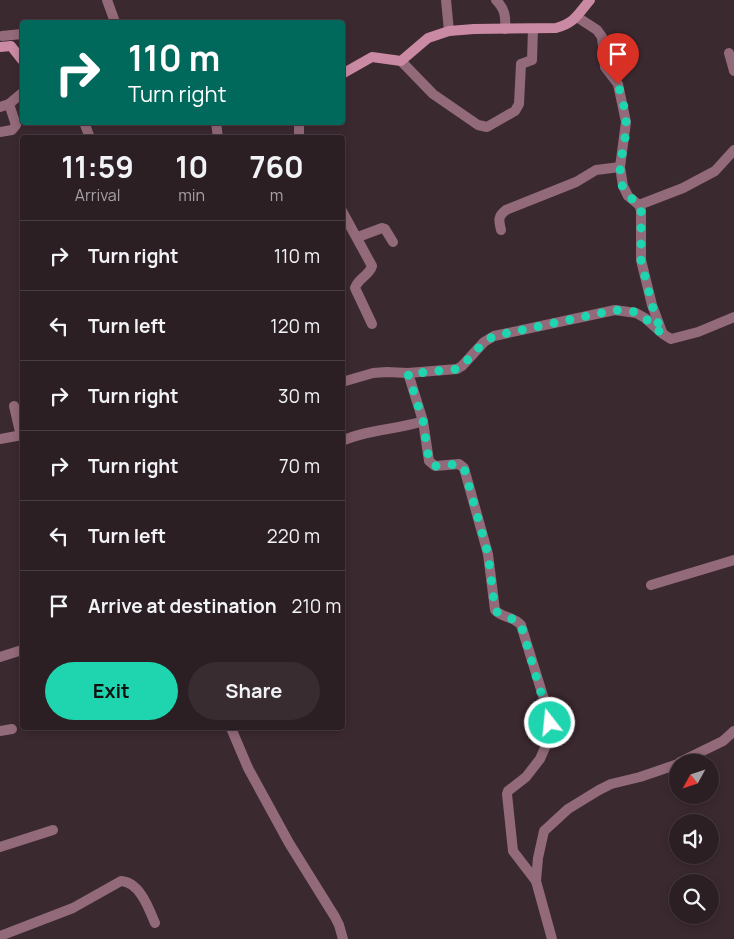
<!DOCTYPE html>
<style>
body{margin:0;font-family:Manrope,sans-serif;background:#382c31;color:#f1f3f6;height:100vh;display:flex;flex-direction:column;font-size:19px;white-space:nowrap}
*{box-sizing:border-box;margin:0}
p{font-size:16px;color:#a6a2a6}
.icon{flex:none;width:28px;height:28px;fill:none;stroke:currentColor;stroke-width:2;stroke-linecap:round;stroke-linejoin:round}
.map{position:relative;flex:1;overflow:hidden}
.details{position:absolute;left:20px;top:135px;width:325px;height:595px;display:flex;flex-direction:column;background:#2c1f24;border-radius:5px;box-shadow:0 2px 8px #0003,0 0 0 1px #483d41}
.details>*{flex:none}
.banner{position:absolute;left:20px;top:20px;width:325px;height:105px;border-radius:5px;box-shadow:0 2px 8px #0003,0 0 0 1px #483d41;background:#00695c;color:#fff;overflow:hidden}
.needle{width:32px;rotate:230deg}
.buttons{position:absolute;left:669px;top:754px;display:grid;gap:10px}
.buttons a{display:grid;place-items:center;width:50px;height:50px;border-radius:50%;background:#2c1f24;box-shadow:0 2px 8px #0003,0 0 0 1px #483d41;font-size:25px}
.pin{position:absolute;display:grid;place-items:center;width:42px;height:42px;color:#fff;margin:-51px -21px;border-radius:50% 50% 50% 0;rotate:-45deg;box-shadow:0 0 5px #0007}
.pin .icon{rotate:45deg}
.me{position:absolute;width:55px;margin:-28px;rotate:344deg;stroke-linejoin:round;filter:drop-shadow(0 0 4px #0008)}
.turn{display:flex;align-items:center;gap:18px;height:105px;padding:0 25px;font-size:22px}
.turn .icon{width:65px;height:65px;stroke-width:2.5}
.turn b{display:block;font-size:35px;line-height:42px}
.eta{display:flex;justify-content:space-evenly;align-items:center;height:85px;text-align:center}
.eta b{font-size:30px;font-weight:700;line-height:35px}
.button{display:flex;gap:10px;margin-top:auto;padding:10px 25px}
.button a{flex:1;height:58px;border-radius:30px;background:#1fd5b0;color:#111;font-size:20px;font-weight:700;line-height:58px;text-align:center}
.button a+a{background:#382c31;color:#f1f3f6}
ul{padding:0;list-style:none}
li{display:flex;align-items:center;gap:15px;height:70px;padding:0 25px;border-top:1px solid #483d41}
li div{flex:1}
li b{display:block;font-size:19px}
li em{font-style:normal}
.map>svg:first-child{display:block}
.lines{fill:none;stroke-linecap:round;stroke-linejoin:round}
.street{stroke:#926a79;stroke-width:10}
.secondary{stroke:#ca8aa3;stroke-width:10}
.route{stroke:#1fd5b0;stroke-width:9;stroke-dasharray:0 16.2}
</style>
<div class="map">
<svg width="734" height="939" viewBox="0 0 734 939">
<rect width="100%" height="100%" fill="#3b2930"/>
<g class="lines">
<g class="street">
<polyline points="107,0 115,22"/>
<polyline points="446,0 449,31"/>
<path d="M496,0C505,9 506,17 505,29"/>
<polyline points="577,17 597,30 602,37 605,67 618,84 626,122 620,167 623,186 628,196 639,205 641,210 641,260 652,305 662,332"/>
<polyline points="2,36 22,34"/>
<polyline points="729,53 734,71"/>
<polyline points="401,61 433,94 478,125 487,127 515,111 519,104 521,64 532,60 533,29"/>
<polyline points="0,107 9,104 22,93"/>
<polyline points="84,122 90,138"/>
<polyline points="216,122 218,138"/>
<polyline points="0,132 12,130 16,125 9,104"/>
<polyline points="299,138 299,122"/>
<polyline points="639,205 683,188 715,171 734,150"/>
<path d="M342,211L372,266C369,276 358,278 355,288L372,324"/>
<path d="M501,230C499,221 497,217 506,210L576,182L596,170L620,167"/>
<polyline points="358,237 382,228 385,229 393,242"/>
<path d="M408,373L423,421L429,461L435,466L459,464L464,468L488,554L495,610C502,618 513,616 521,625L548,712L551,729L547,743L540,759L526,777L508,791L507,794L513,851L536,881"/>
<polyline points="342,382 373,373 387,372 408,373 457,369 462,366 484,342 494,336 615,310 636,313 645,318 663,334 671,339 698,332 734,317"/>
<polyline points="14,406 21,436"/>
<polyline points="0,439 22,435"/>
<path d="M342,441C368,429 397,430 423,421"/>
<polyline points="651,585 734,560"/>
<polyline points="0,657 22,650"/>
<polyline points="231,728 248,768 289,843 335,917 339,925 343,939"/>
<polyline points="0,731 12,729"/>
<polyline points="680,762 723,741 734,731"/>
<polyline points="0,847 53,830"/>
<path d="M0,936L73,908L121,881C140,882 149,909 155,923"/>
<polyline points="552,939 536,881 538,858 544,831 568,809 599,790 611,784 640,777 678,764"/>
</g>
<g class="secondary">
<polyline points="0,47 11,46 22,60"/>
<path d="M342,74L372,57L401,61L428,38L449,31L474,29L556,28C575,23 578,14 590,0"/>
</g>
</g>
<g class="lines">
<path class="route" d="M550,723L521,625C513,616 502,618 495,610L488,554L464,468L459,464L435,466L429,461L423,421L408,374L457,369L462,366L484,342L494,336L615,310L636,312L645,318L662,334L652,305L641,260V210C636,200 626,196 622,185C616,164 627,144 626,122C626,110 621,96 618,84"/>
</g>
</svg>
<div class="buttons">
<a><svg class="needle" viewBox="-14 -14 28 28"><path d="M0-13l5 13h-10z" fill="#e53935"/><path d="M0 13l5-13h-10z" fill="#a6a2a6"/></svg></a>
<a><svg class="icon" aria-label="sound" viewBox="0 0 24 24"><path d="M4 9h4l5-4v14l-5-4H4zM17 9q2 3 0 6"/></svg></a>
<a><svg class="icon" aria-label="search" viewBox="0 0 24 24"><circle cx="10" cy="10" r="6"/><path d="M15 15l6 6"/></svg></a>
</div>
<div class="pin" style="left:618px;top:84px;background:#d93025"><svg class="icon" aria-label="arrive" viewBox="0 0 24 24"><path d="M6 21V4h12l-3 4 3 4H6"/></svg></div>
<svg class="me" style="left:550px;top:723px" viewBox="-20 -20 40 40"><circle r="17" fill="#1fd5b0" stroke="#fff" stroke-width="3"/><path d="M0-11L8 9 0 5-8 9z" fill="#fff"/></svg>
<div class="banner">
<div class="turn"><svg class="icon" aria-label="right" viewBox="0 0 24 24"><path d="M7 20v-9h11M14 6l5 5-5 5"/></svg><div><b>110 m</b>Turn right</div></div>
</div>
<section class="details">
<div class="eta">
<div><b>11:59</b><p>Arrival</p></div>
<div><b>10</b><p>min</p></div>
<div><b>760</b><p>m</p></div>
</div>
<ul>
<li><svg class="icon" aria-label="right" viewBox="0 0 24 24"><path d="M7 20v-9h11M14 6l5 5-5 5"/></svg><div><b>Turn right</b></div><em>110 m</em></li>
<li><svg class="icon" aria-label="left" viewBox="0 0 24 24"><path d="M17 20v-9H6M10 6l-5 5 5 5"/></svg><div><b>Turn left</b></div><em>120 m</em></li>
<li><svg class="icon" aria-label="right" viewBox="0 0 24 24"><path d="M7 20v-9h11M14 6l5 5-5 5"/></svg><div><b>Turn right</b></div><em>30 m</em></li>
<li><svg class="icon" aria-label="right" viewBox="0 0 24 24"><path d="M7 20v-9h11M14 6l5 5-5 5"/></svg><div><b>Turn right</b></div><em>70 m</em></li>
<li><svg class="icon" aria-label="left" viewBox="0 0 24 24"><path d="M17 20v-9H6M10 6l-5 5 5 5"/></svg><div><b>Turn left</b></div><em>220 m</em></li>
<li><svg class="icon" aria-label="arrive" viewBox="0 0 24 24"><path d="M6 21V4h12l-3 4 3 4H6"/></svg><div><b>Arrive at destination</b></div><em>210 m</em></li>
</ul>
<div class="button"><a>Exit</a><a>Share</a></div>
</section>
</div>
